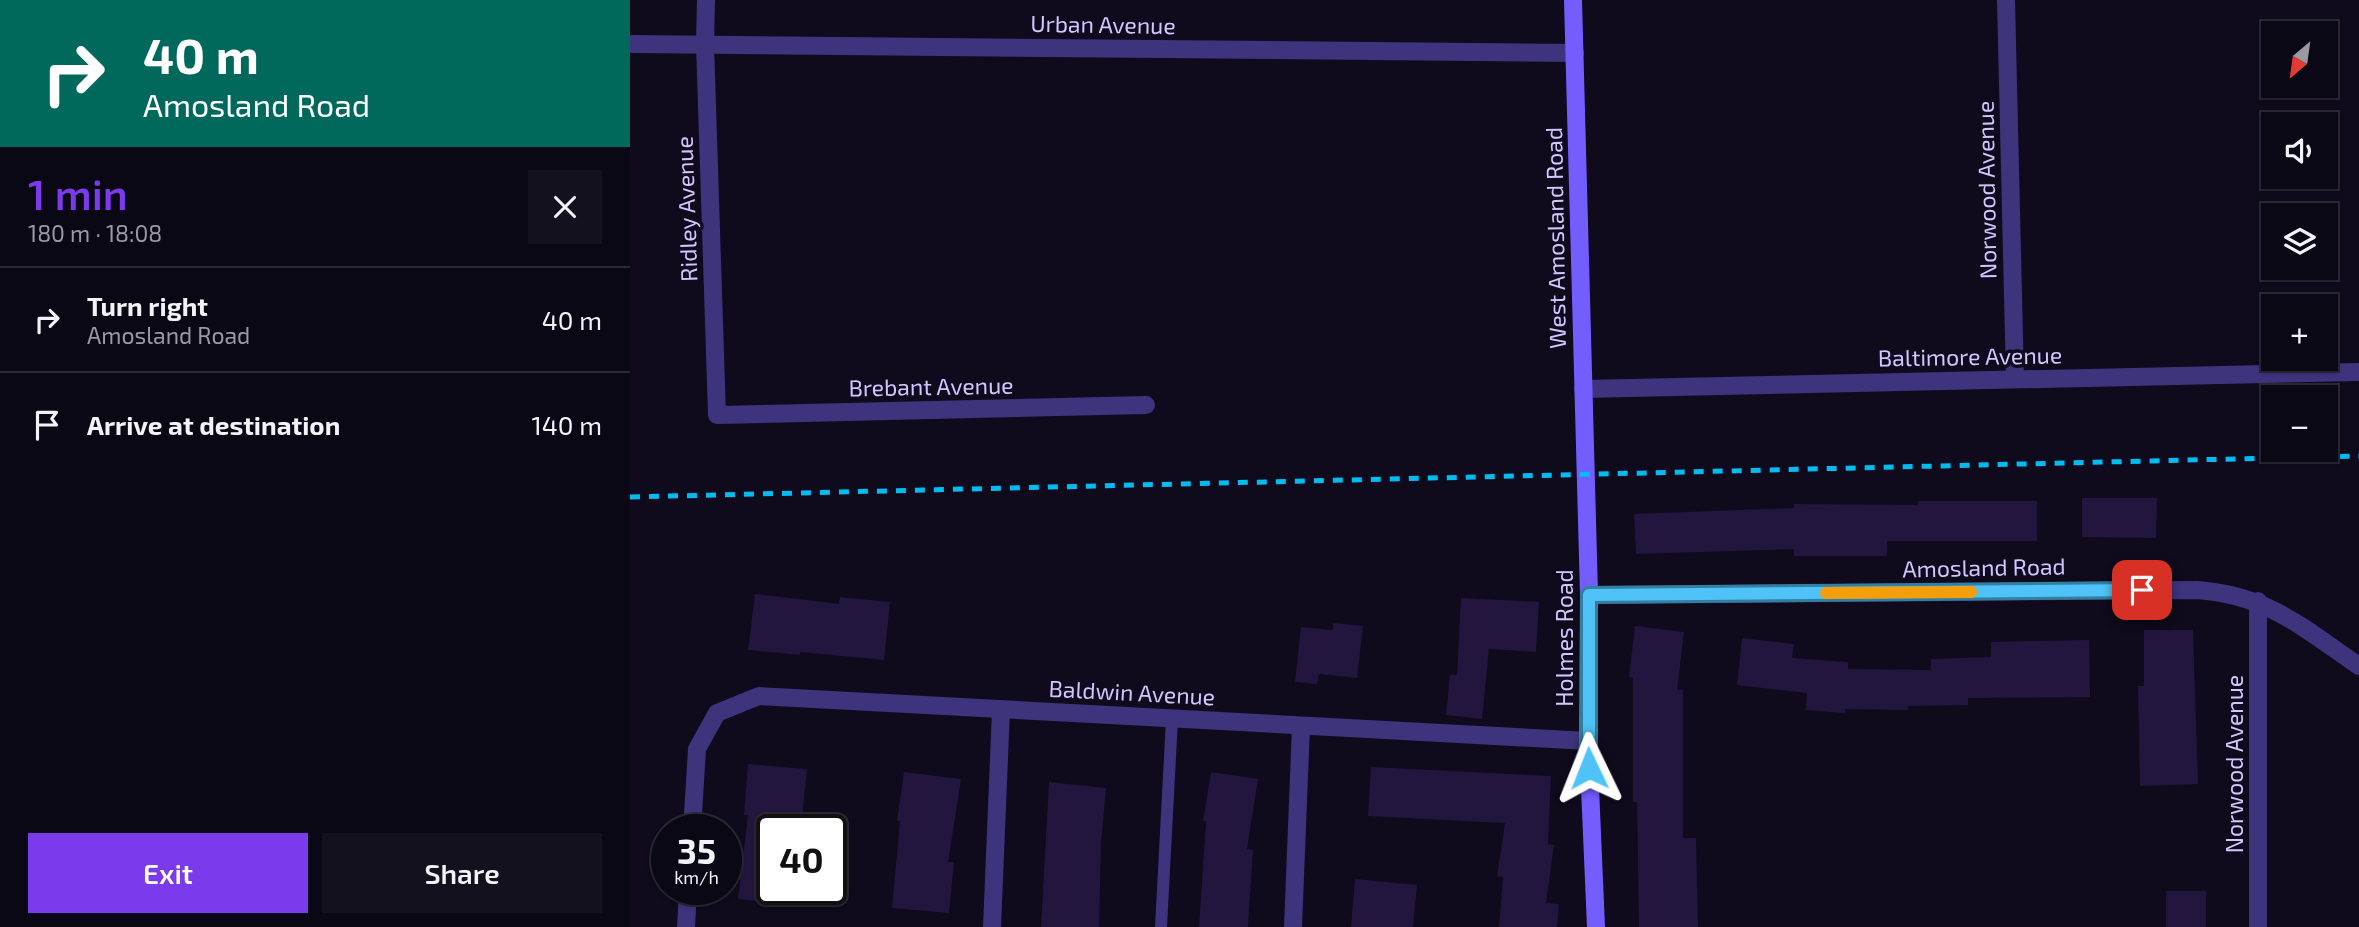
<!DOCTYPE html>
<meta charset="utf-8">
<style>
body{margin:0;font-family:"Exo 2",sans-serif;background:#14111e;color:#f1f3f6;height:100vh;display:flex;flex-direction:column;font-size:26px;white-space:nowrap}
*{box-sizing:border-box;margin:0}
p{font-size:23px;color:#9a9aa0}
.icon{flex:none;width:38px;height:38px;fill:none;stroke:currentColor;stroke-width:2;stroke-linecap:round;stroke-linejoin:round}
.map{position:relative;flex:1;overflow:hidden}
.drawer{display:flex;flex-direction:column;background:#0b0815;width:630px}
.drawer>*{flex:none}
.banner{background:#00695c;color:#fff;overflow:hidden}
.needle{width:46px;rotate:209deg}
.buttons{position:absolute;left:1631px;top:21px;display:grid;gap:14px}
.buttons a{display:grid;place-items:center;width:77px;height:77px;border-radius:0px;background:#0b0815;box-shadow:0 2px 5px #0004,0 0 0 2px #2b2934;font-size:35px}
.speed{position:absolute;left:21px;top:814px;display:flex;gap:14px;font-size:35px;font-weight:700;text-align:center}
.speed>*{display:grid;place-content:center;width:91px;height:91px;border-radius:50%;background:#0b0815;box-shadow:0 2px 5px #0004,0 0 0 2px #2b2934;line-height:1}
.speed small{font-size:18px;font-weight:400}
.speed .limit{border:4px solid #111;border-radius:10px;background:#fff;color:#111}
.pin{position:absolute;display:grid;place-items:center;width:60px;height:60px;color:#fff;margin:-30px;border-radius:14px;box-shadow:0 4px 10px #0006}
.me{position:absolute;width:77px;margin:-38px;rotate:358deg;stroke-linejoin:round;filter:drop-shadow(0 0 5px #0008)}
.turn{display:flex;align-items:center;gap:24px;height:147px;padding:0 28px;font-size:32px}
.turn .icon{width:91px;height:91px;stroke-width:2.5}
.turn b{display:block;font-size:49px;line-height:60px}
.round{display:grid;place-items:center;flex:none;width:74px;height:74px;border-radius:0px;background:#14111e}
.headline{display:flex;align-items:center;justify-content:space-between;height:119px;padding:0 28px}
h1{font-size:42px;font-weight:600;line-height:52px;color:#7c3aed}
.primary-button{display:flex;gap:14px;margin-top:auto;padding:14px 28px}
.primary-button a{flex:1;height:80px;border-radius:0px;background:#7c3aed;color:#fff;font-size:28px;font-weight:600;line-height:80px;text-align:center}
.primary-button a+a{background:#14111e;color:#f1f3f6}
ul{padding:0;list-style:none}
li{display:flex;align-items:center;gap:21px;height:105px;padding:0 28px;border-top:2px solid #2b2934}
li div{flex:1}
li b{display:block;font-size:26px}
li em{font-style:normal}
main{display:flex;flex:1;min-height:0}
.map>svg:first-child{display:block}
.building{fill:#22163e}
.lines{fill:none;stroke-linecap:round;stroke-linejoin:round}
.lane{stroke:#3e337d;stroke-width:12}
.street{stroke:#3e337d;stroke-width:18}
.secondary{stroke:#735dff;stroke-width:18}
.rail{stroke:#00bdf1;stroke-width:5;stroke-dasharray:10 9;stroke-linecap:butt}
.route-casing{stroke:#337fa1;stroke-width:18}
.route{stroke:#4fc3f7;stroke-width:12}
.slow{stroke:#f59e0b;stroke-width:12}
.labels{text-anchor:middle;dominant-baseline:central;stroke-width:7;stroke-linejoin:round;paint-order:stroke}
.street-label{font-size:23px;fill:#d3c6ff;stroke:#0f0a1c}
</style>
<main>
<section class="drawer">
<div class="banner">
<div class="turn"><svg class="icon" aria-label="right" viewBox="0 0 24 24"><path d="M7 20v-9h11M14 6l5 5-5 5"/></svg><div><b>40 m</b>Amosland Road</div></div>
</div>
<div class="headline"><div><h1>1 min</h1><p>180 m · 18:08</p></div><a class="round"><svg class="icon" aria-label="close" viewBox="0 0 24 24"><path d="M6 6l12 12M18 6L6 18"/></svg></a></div>
<ul>
<li><svg class="icon" aria-label="right" viewBox="0 0 24 24"><path d="M7 20v-9h11M14 6l5 5-5 5"/></svg><div><b>Turn right</b><p>Amosland Road</p></div><em>40 m</em></li>
<li><svg class="icon" aria-label="arrive" viewBox="0 0 24 24"><path d="M6 21V4h12l-3 4 3 4H6"/></svg><div><b>Arrive at destination</b></div><em>140 m</em></li>
</ul>
<div class="primary-button"><a>Exit</a><a>Share</a></div>
</section>
<div class="map">
<svg width="1729" height="927" viewBox="0 0 1729 927">
<rect width="100%" height="100%" fill="#0f0a1c"/>
<g class="building">
<polygon points="1452,498 1527,498 1526,538 1452,537"/>
<polygon points="1288,501 1407,501 1407,541 1257,541 1257,556 1164,556 1164,549 1006,554 1004,514 1164,508 1164,504 1288,505"/>
<polygon points="125,594 209,604 210,597 260,602 254,660 170,652 170,655 118,650"/>
<polygon points="831,598 909,602 906,652 859,649 852,719 816,715 820,675 827,675"/>
<polygon points="703,623 733,626 727,678 689,674 687,684 665,682 671,627 703,630"/>
<polygon points="1005,626 1054,632 1047,690 1053,690 1053,838 1066,838 1068,927 1009,927 1007,802 1003,802 1003,678 999,677"/>
<polygon points="1514,630 1563,630 1568,784 1510,786 1508,686 1514,686"/>
<polygon points="1112,638 1164,644 1162,658 1218,662 1218,669 1301,670 1301,659 1361,657 1361,642 1459,640 1460,697 1338,698 1338,705 1278,706 1278,710 1215,709 1215,713 1176,710 1177,693 1107,685"/>
<polygon points="118,764 177,769 172,820 142,817 142,903 108,899 118,815 114,815"/>
<polygon points="741,767 921,776 918,844 924,845 916,903 929,904 927,927 869,927 873,877 867,876 875,823 738,816"/>
<polygon points="274,772 331,779 318,862 324,862 319,913 262,908 270,821 267,821"/>
<polygon points="581,772 628,779 617,849 623,850 618,927 569,927 576,821 573,821"/>
<polygon points="419,782 476,788 471,843 469,927 411,927"/>
<polygon points="725,879 787,885 783,927 721,927"/>
<rect x="1536" y="891" width="40" height="36"/>
</g>
<g class="lines">
<polyline class="lane" points="531,927 542,719"/>
<g class="street">
<polyline points="76,0 75,44 87,415 516,405"/>
<polyline points="1376,0 1385,379"/>
<polyline points="0,44 945,53"/>
<polyline points="953,389 1729,372"/>
<path d="M959,595L1567,590C1638,595 1673,628 1729,666"/>
<polyline points="1628,601 1628,927"/>
<polyline points="62,830 67,749 87,713 129,696 958,741"/>
<polyline points="56,927 58,889"/>
<polyline points="362,927 371,710"/>
<polyline points="663,927 671,726"/>
</g>
<polyline class="secondary" points="943,0 959,595 958,741 966,927"/>
<polyline class="rail" points="0,497 1729,456"/>
</g>
<g class="lines">
<g class="route-casing">
<polyline id="route" points="959,768 959,595 1512,590"/>
</g>
<use href="#route" class="route"/>
<polyline class="slow" points="1196,593 1341,592"/>
</g>
<g class="labels">
<g class="street-label">
<text transform="translate(473 24) rotate(1)">Urban Avenue</text>
<text transform="translate(1356 190) rotate(-91)">Norwood Avenue</text>
<text transform="translate(56 209) rotate(-92)">Ridley Avenue</text>
<text transform="translate(925 238) rotate(-91)">West Amosland Road</text>
<text transform="translate(1340 356) rotate(-1)">Baltimore Avenue</text>
<text transform="translate(301 386) rotate(-1)">Brebant Avenue</text>
<text transform="translate(1354 567) rotate(-1)">Amosland Road</text>
<text transform="translate(934 638) rotate(-90)">Holmes Road</text>
<text transform="translate(502 692) rotate(3)">Baldwin Avenue</text>
<text transform="translate(1604 764) rotate(-90)">Norwood Avenue</text>
</g>
</g>
</svg>
<div class="buttons">
<a><svg class="needle" viewBox="-14 -14 28 28"><path d="M0-13l5 13h-10z" fill="#e53935"/><path d="M0 13l5-13h-10z" fill="#9a9aa0"/></svg></a>
<a><svg class="icon" aria-label="sound" viewBox="0 0 24 24"><path d="M4 9h4l5-4v14l-5-4H4zM17 9q2 3 0 6"/></svg></a>
<a><svg class="icon" aria-label="layers" viewBox="0 0 24 24"><path d="M12 4l9 5-9 5-9-5zM3 14l9 5 9-5"/></svg></a>
<a>+</a>
<a>−</a>
</div>
<div class="speed"><div>35<small>km/h</small></div><div class="limit">40</div></div>
<div class="pin" style="left:1512px;top:590px;background:#d93025"><svg class="icon" aria-label="arrive" viewBox="0 0 24 24"><path d="M6 21V4h12l-3 4 3 4H6"/></svg></div>
<svg class="me" style="left:959px;top:768px" viewBox="-20 -20 40 40"><path d="M0-17L14 15 0 8-14 15z" fill="#4fc3f7" stroke="#fff" stroke-width="4"/></svg>
</div>
</main>
